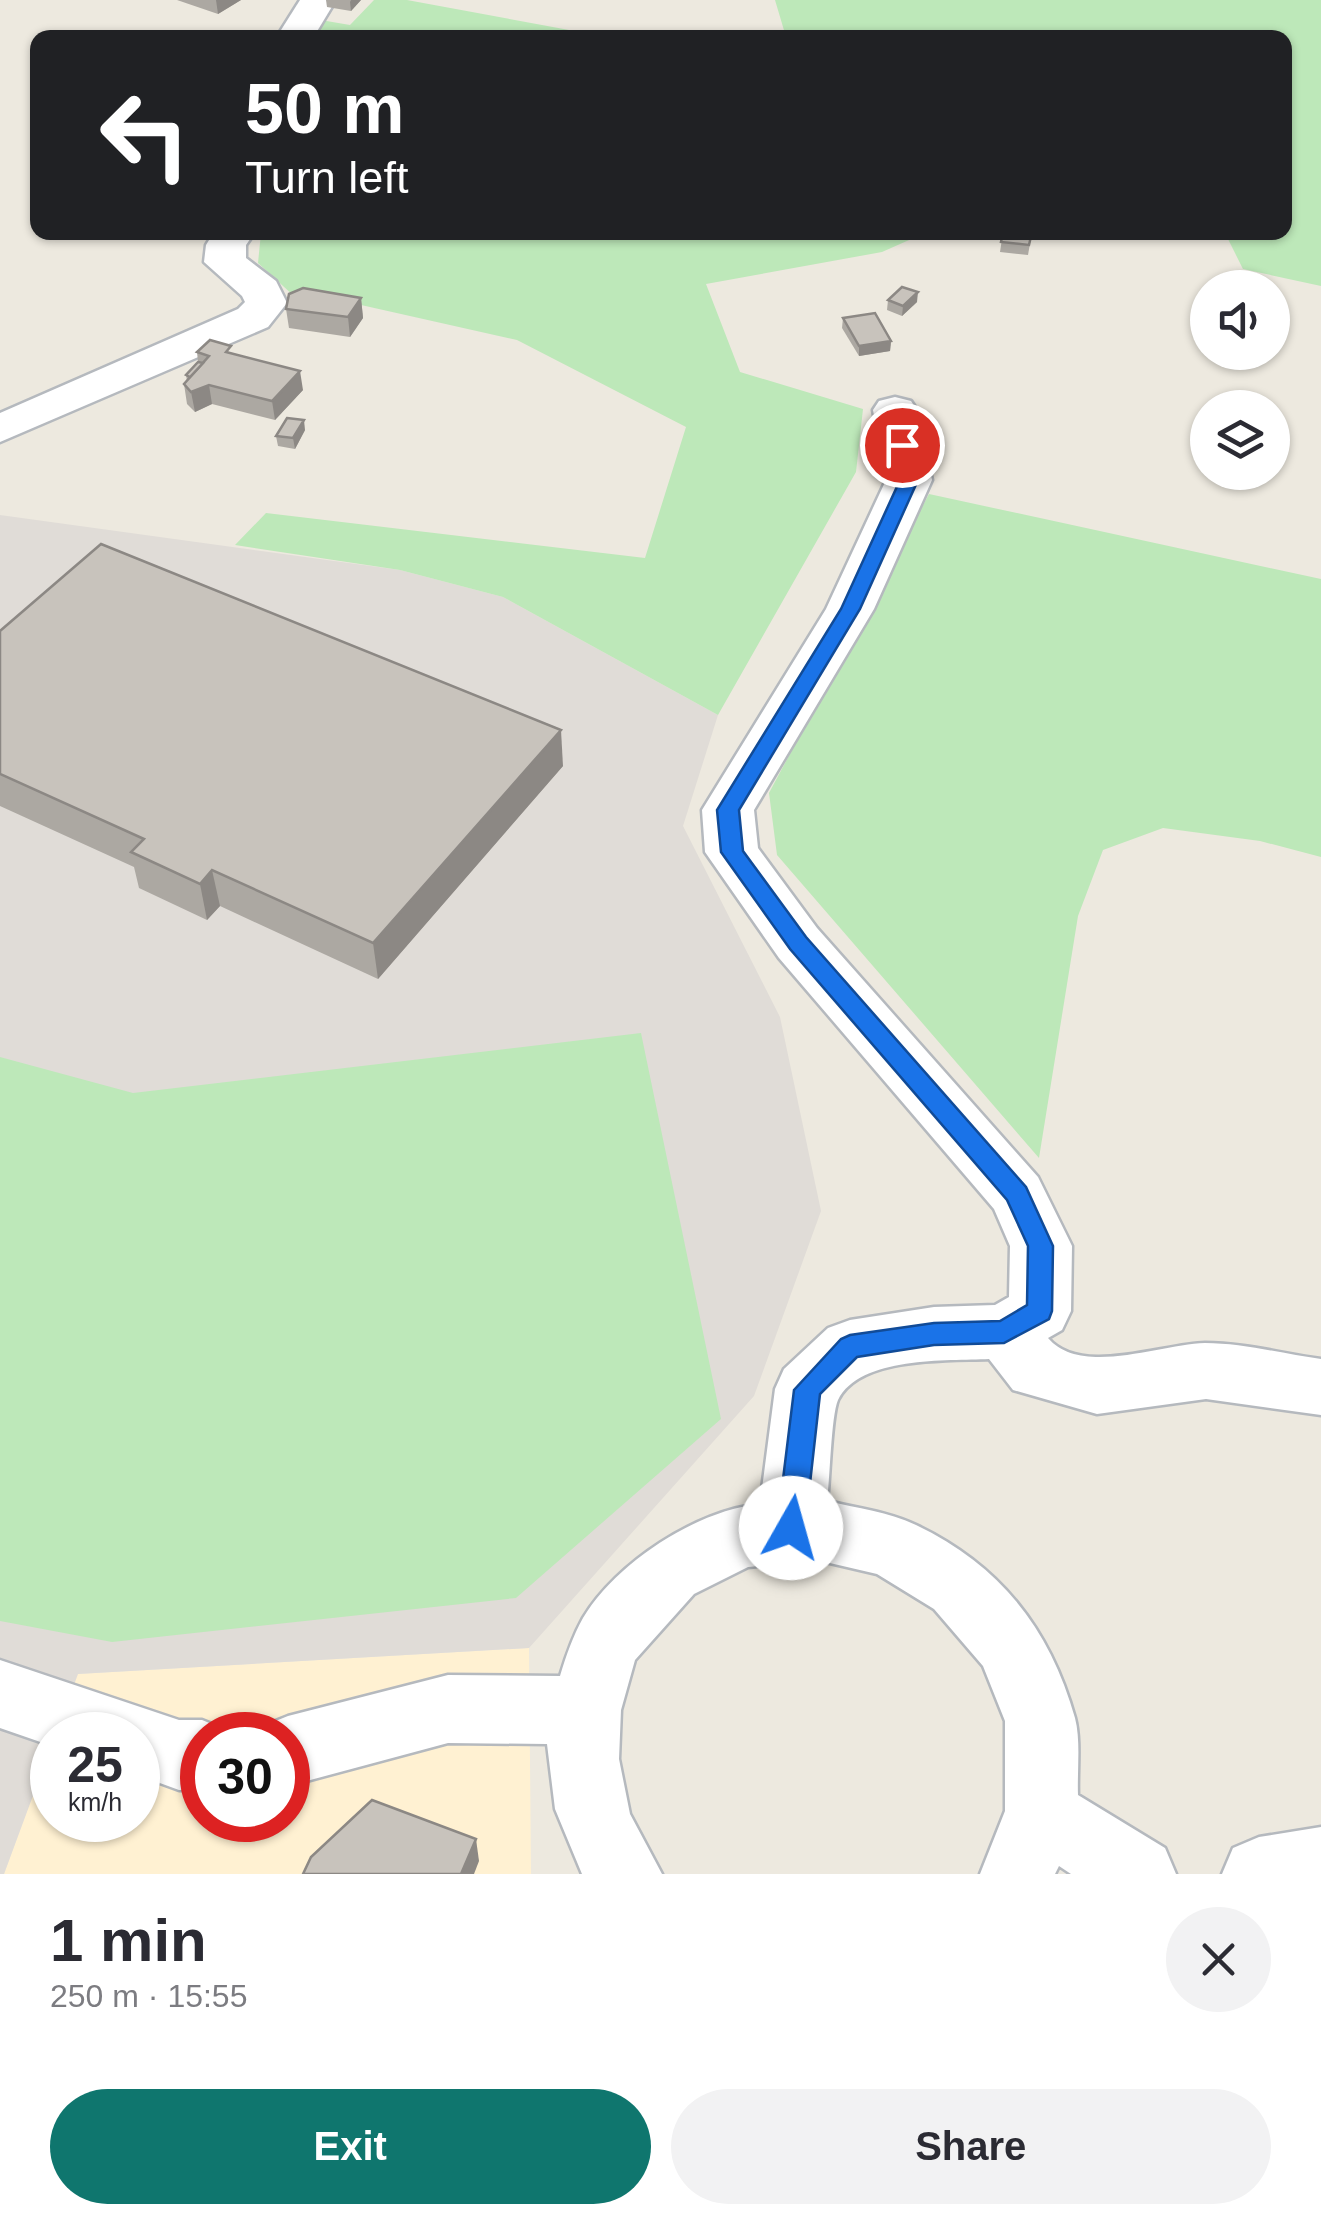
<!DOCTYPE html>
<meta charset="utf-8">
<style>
body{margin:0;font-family:Helvetica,sans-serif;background:#f2f2f3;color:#2b2b33;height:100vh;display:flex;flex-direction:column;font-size:38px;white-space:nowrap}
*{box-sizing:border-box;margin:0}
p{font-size:32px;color:#7c7c81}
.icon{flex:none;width:55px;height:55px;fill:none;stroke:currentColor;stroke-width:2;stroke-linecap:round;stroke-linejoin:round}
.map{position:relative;height:1874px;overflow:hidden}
.side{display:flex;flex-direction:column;background:#fff;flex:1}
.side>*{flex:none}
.banner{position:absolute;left:30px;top:30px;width:1262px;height:210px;border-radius:20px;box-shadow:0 2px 8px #0004;background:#202124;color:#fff;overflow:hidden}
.controls{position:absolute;left:1190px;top:270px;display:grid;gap:20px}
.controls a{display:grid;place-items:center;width:100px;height:100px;border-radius:50%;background:#fff;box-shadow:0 2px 8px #0004;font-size:50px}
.speed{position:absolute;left:30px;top:1712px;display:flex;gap:20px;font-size:50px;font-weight:700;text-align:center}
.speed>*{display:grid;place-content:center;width:130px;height:130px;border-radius:50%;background:#fff;box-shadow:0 2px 8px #0004;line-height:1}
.speed small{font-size:25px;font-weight:400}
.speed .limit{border:15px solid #d22;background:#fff;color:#111}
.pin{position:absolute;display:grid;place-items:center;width:85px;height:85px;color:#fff;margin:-42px;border:5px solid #fff;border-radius:50%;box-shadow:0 2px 10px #0007}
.me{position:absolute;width:110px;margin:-55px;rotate:7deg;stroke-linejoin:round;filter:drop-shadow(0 0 8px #0008)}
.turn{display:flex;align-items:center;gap:35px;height:210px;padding:0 50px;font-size:45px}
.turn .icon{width:130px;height:130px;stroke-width:2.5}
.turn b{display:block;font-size:70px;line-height:85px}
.round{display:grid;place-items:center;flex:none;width:105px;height:105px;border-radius:52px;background:#f2f2f3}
.headline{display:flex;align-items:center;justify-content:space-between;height:170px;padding:0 50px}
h1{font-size:60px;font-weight:700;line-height:75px}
.action{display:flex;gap:20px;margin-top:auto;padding:20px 50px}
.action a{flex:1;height:115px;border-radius:60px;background:#0f766e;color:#fff;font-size:40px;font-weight:700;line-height:115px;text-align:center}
.action a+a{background:#f2f2f3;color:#2b2b33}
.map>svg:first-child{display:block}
.commercial{fill:#fff1d2;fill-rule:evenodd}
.industrial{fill:#e0dcd7}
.green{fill:#bde8b9}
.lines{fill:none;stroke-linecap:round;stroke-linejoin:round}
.minor-casing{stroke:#b5b9be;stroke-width:5}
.minor{fill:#fff;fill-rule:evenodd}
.wall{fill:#aca8a2}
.shaded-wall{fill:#8c8884}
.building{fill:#c8c3bc;stroke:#8c8884;stroke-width:2.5}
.route{fill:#1a73e8;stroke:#114b97;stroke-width:2.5}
</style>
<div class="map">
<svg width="1321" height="1874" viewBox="0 0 1321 1874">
<rect width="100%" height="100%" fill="#ede9df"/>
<path class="commercial" d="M529,1648L531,1874H4L52,1742V1820H138V1735H55L77,1674ZM202,1735H288V1820H202Z"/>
<polygon class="industrial" points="0,515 400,570 503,597 718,715 683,826 780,1017 821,1211 754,1396 529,1648 78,1674 4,1874 0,1874"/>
<g class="green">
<polygon points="374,0 407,0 607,37 304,38 309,18 350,25"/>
<polygon points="775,0 1321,0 1321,286 1243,269 1225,233 1285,232 1285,38 786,37"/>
<polygon points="261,233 925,233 882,252 706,284 740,372 863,409 856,472 718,715 503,597 400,570 235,545 266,513 645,558 686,427 517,340 321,296 295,297 258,263"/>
<polygon points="929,494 1321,579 1321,857 1260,841 1163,828 1103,850 1078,916 1039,1158 777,855 769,793"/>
<polygon points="641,1033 721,1419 516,1598 112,1642 0,1621 0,1057 133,1093"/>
</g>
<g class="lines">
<g class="minor-casing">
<g id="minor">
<polygon points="300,0 336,0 313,38 276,38"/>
<polygon points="214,232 255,232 246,245 246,258 276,281 287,303 268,327 0,442 0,413 238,309 245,302 242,296 204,262 206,245"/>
<path d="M895,397L911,401L917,410L932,480L874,609L754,810L758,848L817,928L1038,1177L1072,1246L1071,1311L1062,1330L1048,1338C1081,1377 1161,1344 1205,1343C1243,1343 1284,1354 1321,1359V1415L1206,1399L1097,1414L1013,1390L989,1359C947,1361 860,1356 838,1400C831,1416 830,1480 827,1501C857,1508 889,1512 916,1525C1000,1565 1050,1629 1075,1718C1081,1741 1077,1771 1078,1795L1165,1848L1176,1874H1071L1059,1866L1055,1874H980L1005,1811V1721L983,1666L934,1609L877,1574L817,1560L748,1567L694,1594L635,1660L621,1710L619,1759L630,1814L662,1874H582L555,1809L547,1744L448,1743L288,1786V1735H259L263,1726L288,1716L448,1675L560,1676C566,1656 573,1636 583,1618C616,1563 697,1510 760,1504L775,1389L784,1369L828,1328L850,1320L934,1307L995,1305L1009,1297L1010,1246L994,1209L779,958L705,852L702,810L826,609L886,480L873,410L879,401Z"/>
<polygon points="0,1660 179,1720 202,1720 227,1730 229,1735 202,1735 202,1790 179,1790 138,1775 138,1735 52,1735 52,1746 0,1728"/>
<polygon points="1321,1827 1321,1874 1222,1874 1233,1848 1259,1837"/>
</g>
</g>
<use href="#minor" class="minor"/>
</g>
<g class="wall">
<polygon points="177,0 241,0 218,14"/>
<polygon points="326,0 361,0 351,11 327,7"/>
<polygon points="1003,232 1032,232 1028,255 1000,252"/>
<polygon points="361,298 363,318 350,337 289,328 286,309"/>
<polygon points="888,300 917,302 902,316 887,310"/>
<polygon points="843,318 891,341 890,351 859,356 842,328"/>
<polygon points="197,352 232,354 303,390 275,420 212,404 195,412 187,404 184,384 187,381 186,375 198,362"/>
<polygon points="305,430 295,449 278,446 276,436"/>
<polygon points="0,631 563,766 378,979 220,906 207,920 139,888 134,867 0,806"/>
</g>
<g class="shaded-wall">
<polygon points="216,0 241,0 218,14"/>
<polygon points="351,0 361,0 351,11 350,2"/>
<polygon points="918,292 917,302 902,316 903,306"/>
<polygon points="361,298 363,318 350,337 348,317"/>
<polygon points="891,341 890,351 859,356 859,346"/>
<polygon points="300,371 303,390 275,420 272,401"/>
<polygon points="209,385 212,404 195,412 191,392"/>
<polygon points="304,420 305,430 295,449 293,438"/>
<polygon points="561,730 563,766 378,979 373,943"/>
<polygon points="212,870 220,906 207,920 200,884"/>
<polygon points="476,1839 479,1861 474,1874 461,1874"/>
</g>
<g class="building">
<polygon points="1003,232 1032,232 1029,245 1001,242"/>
<polygon points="902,287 918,292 903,306 888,300"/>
<polygon points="303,288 361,298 348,317 286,309 289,294"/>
<polygon points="875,313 891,341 859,346 843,318"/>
<polygon points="210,340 231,346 226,352 300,371 272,401 209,385 191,392 184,384 209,356 197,352"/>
<polygon points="198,362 203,363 190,377 186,375"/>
<polygon points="287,418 304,420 293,438 276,436"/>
<polygon points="101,544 561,730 373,943 212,870 200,884 131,852 144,839 0,774 0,631"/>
<polygon points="372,1800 476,1839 461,1874 303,1874 311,1857"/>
</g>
<polygon class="route" points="902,440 911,445 918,480 860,609 739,810 743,851 806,937 1026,1187 1053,1246 1052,1311 1049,1319 1004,1343 934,1345 857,1357 820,1394 805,1528 801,1537 791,1541 781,1537 777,1528 794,1390 841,1339 850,1335 934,1323 1000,1321 1027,1305 1028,1246 1007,1200 790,949 721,852 717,810 841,609 900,480 893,445"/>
</svg>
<div class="controls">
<a><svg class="icon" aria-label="sound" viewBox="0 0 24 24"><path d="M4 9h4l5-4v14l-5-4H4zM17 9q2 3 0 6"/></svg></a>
<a><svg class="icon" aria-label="layers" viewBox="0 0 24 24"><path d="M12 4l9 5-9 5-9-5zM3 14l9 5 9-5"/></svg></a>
</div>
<div class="speed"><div>25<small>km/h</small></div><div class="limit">30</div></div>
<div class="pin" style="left:902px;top:445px;background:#d93025"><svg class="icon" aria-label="arrive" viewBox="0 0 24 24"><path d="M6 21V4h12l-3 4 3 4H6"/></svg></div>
<svg class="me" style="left:791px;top:1528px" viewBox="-20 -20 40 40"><circle r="19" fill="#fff"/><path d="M0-13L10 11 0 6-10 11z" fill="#1a73e8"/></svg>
<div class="banner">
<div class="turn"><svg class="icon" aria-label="left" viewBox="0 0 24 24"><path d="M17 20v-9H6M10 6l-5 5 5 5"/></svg><div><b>50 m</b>Turn left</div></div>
</div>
</div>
<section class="side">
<div class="headline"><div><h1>1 min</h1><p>250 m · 15:55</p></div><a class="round"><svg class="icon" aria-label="close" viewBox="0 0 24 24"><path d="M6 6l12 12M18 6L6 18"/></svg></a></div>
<div class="action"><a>Exit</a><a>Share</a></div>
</section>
